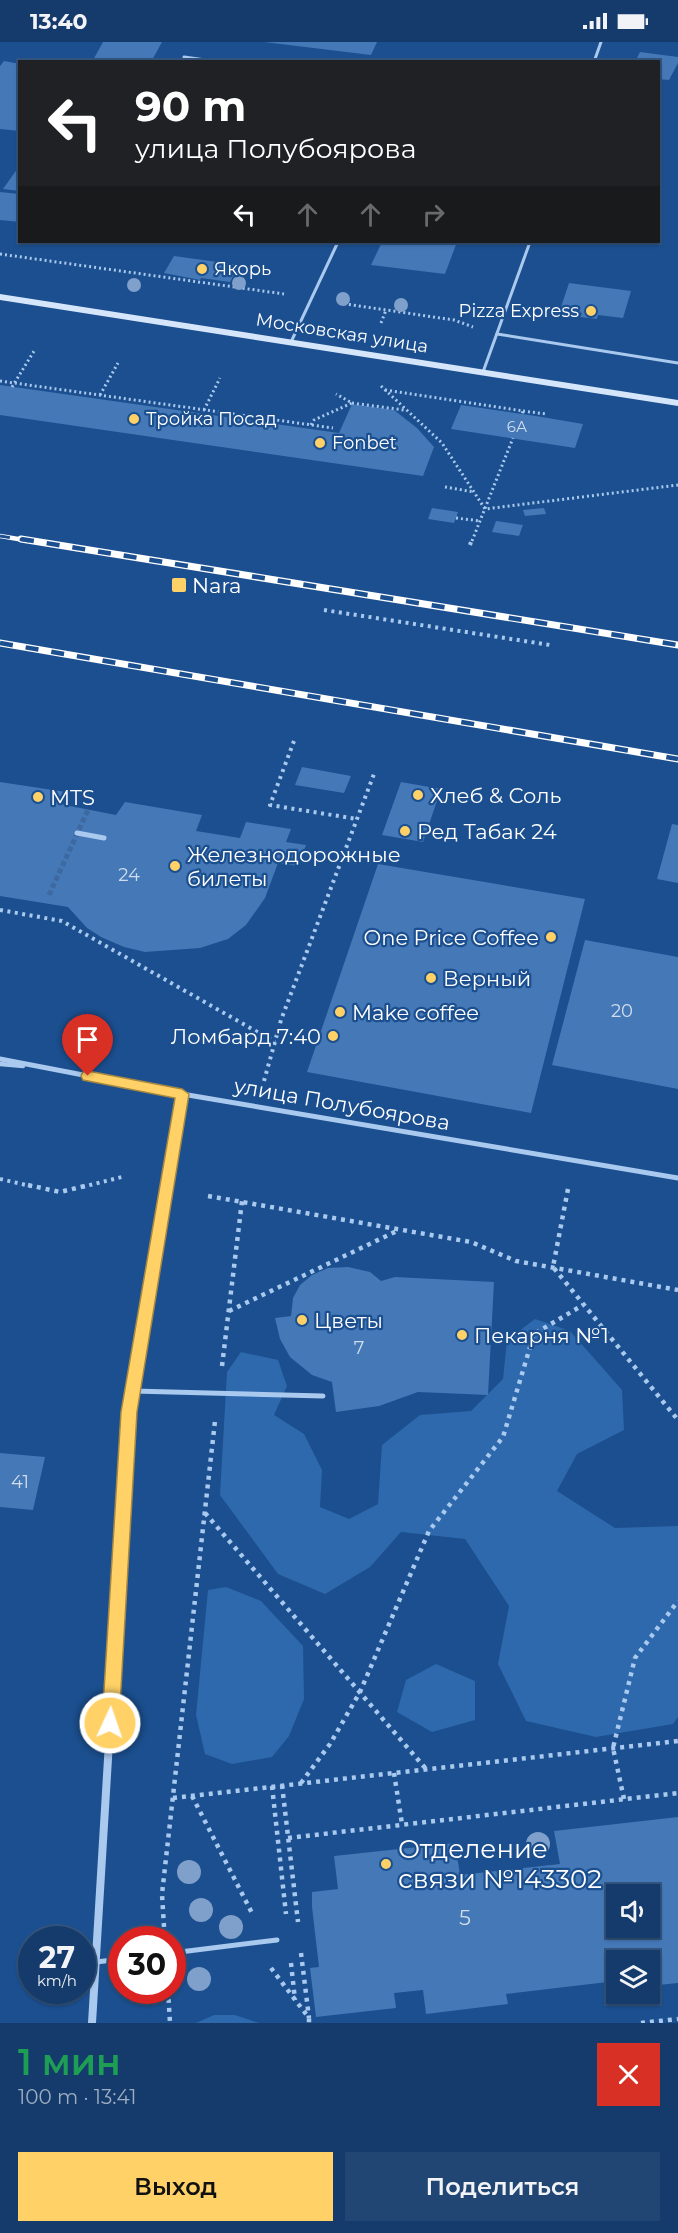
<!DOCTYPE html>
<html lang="ru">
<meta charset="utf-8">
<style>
body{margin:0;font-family:Montserrat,sans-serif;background:#214673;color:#f1f3f6;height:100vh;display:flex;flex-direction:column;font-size:22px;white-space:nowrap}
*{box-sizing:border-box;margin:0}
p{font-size:20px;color:#9dadc1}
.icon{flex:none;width:33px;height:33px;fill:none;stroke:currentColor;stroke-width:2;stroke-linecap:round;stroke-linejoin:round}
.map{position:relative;height:1981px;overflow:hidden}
.drawer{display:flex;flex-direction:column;background:#143b6b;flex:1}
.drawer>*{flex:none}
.hud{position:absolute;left:18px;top:18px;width:642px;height:183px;border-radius:0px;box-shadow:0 2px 4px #0004,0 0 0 2px #33557e;background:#202124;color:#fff;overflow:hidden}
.fabs{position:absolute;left:606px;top:1842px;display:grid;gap:12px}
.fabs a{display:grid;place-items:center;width:54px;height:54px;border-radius:0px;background:#143b6b;box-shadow:0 2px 4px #0004,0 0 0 2px #33557e;font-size:30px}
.speed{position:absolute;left:18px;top:1884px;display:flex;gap:12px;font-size:30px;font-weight:700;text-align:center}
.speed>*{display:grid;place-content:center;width:78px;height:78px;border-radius:50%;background:#143b6b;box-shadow:0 2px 4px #0004,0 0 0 2px #33557e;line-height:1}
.speed small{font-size:15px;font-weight:400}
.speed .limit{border:9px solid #d22;background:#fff;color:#111}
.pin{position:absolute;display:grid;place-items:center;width:51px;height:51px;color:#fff;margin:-62px -26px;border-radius:50% 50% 50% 0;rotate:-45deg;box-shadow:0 0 6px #0007}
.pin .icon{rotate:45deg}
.me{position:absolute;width:66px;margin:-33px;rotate:3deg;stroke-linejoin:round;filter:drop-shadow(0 0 4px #0008)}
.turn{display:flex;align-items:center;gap:21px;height:126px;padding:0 18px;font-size:27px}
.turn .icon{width:78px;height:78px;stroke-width:2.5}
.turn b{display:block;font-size:42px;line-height:51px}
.lanes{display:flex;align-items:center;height:57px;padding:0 18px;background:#0003;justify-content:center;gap:30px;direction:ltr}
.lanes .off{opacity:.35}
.round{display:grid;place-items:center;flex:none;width:63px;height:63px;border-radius:0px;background:#214673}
.head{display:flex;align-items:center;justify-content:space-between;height:102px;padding:0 18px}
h1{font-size:36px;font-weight:600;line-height:45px;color:#1e9e55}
.button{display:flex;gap:12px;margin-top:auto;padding:12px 18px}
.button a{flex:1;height:69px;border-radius:0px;background:#ffd166;color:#111;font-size:24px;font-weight:600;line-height:69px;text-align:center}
.button a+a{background:#214673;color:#f1f3f6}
.status{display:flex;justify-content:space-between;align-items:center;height:42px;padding:0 30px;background:#143b6b;direction:ltr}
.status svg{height:16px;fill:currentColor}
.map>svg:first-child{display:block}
.green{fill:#2e69ad}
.building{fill:#4478b7;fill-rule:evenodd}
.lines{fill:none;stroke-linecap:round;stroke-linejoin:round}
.street-tunnel{stroke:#3d69a0;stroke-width:5;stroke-dasharray:5 3;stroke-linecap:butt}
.path-far2{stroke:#a9c9ee;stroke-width:3;stroke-dasharray:2 3;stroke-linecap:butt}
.path-far1{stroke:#a9c9ee;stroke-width:4;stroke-dasharray:3 4.5;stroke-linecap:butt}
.path{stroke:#a9c9ee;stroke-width:4.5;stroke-dasharray:4 5;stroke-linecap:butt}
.lane-far2{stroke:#a9c9ee;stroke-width:3}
.lane-far1{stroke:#a9c9ee;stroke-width:4.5}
.lane{stroke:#a9c9ee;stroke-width:5}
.street-far1{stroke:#a9c9ee;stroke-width:5}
.street{stroke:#a9c9ee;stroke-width:8}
.secondary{fill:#d6e6fa;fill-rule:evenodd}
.rail-far1-casing{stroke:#fff;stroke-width:4.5}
.rail-casing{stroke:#fff;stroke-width:7}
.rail-far1{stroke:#1b4f8f;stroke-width:3;stroke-dasharray:10;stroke-linecap:butt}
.rail{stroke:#1b4f8f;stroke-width:4.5;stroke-dasharray:13;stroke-linecap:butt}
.tree{fill:#7ea0ca}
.route{fill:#ffd166;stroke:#a68842;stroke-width:1.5}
.poi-dot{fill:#ffd166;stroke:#1b4f8f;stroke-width:2}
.labels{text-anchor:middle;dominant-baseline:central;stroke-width:4.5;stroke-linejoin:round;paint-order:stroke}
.far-number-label{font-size:15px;fill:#d0dded}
.far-poi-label{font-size:18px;fill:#fff;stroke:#1b4f8f;text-anchor:start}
.far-street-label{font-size:18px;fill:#fff;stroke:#1b4f8f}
.number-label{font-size:18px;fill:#d0dded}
.poi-label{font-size:21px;fill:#fff;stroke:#1b4f8f;text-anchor:start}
.street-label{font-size:21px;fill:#fff;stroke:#1b4f8f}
.near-number-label{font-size:21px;fill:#d0dded}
.near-poi-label{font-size:26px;fill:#fff;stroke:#1b4f8f;text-anchor:start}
</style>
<div class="status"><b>13:40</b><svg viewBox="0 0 49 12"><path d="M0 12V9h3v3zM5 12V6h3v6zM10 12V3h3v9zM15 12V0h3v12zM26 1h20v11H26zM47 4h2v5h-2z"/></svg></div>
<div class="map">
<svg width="678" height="1981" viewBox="0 0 678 1981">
<rect width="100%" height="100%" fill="#1b4f8f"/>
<g class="green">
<polygon points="535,1277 570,1289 622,1348 624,1388 577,1412 557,1449 615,1486 678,1484 678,1675 673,1682 596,1695 526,1679 498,1622 509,1564 465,1497 401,1490 370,1525 325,1552 278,1532 220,1453 227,1330 241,1310 278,1318 287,1344 274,1373 304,1392 322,1428 320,1465 349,1477 378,1462 382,1403 420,1373 471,1369 503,1337 507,1298"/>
<polygon points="226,1545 261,1559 303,1604 304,1657 289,1694 272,1715 232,1722 205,1712 196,1673 208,1548"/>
<polygon points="436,1622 475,1639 475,1678 432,1690 397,1670 406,1638"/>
<polygon points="214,1973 235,1973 259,1981 196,1981"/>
</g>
<g class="building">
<polygon points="103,0 162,0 151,20 92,20"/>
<polygon points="264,0 377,0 371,13"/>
<polygon points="640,10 678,15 678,21 669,38 658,37 658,20 635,20"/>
<polygon points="4,19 20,22 20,89 0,87 0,24"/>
<polygon points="20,123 20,149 3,147"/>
<polygon points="0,150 20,152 20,180 0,178"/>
<polygon points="382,200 457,200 445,232 371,223"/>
<polygon points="174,214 239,223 230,240 201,236 200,238 164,231"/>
<polygon points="569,241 631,249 623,276 598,273 597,277 580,275 582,271 560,268"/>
<polygon points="0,343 339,391 352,362 394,368 417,386 434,405 423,434 0,373"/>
<polygon points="461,363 536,374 583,382 575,406 451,387"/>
<polygon points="432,466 458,470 454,481 428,477"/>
<polygon points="544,466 546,472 525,474 523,468"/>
<polygon points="496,479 523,483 519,494 492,490"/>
<polygon points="302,725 351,734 344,751 295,743"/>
<polygon points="0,740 66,750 60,762 116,773 125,760 202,773 196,789 240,796 246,780 291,787 286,800 306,803 298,824 278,821 265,856 246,883 228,897 200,906 145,910 124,905 101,895 87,886 68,865 0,854"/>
<polygon points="401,740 441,747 423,800 382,793"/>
<polygon points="672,782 678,783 678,841 657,837"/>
<polygon points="378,822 585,857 531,1071 307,1030"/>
<polygon points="585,898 678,915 678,1047 552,1023"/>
<polygon points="348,1225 370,1230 381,1239 395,1235 494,1240 488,1353 418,1350 379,1364 336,1370 332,1340 312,1333 290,1315 280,1297 275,1276 291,1274 293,1256 300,1243 312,1233 328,1226"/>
<polygon points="0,1411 45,1415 33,1468 0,1465"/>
<path d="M678,1775V1941L659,1943L657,1934L650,1935V1918H616V1939L506,1952L508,1962L426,1972L423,1948L394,1951L396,1966L316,1975L310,1926L319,1925L312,1865V1850L338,1847L334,1814L455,1801L460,1833L560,1822L554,1789ZM616,1852H650V1886H616Z"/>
</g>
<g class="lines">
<polyline class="street-tunnel" points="49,853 88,768"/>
<g class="path-far2">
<polyline points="0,212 284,252"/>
<polyline points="339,261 454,278 473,285"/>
<polyline points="381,281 386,268"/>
<polyline points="0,339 333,386"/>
<polyline points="381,344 442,401 485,467 678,443"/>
<polyline points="12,345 34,309"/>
<polyline points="385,348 523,369 522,372"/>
<polyline points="100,353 118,321"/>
<polyline points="352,361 404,368"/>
<polyline points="204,368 220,336"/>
<polyline points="523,369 546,372"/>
<polyline points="311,383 314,378 352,361 336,352"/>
<polyline points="445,445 474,450"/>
<polyline points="456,476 480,479"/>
<polyline points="472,499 513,396"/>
</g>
<g class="path-far1">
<polyline points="470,503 472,497"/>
<polyline points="324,568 550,603"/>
<polyline points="294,699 270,763 357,777"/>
<polyline points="0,868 62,879 275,1000"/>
<polyline points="264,1039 281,978 374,732"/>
<polyline points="0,1137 35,1145"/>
<polyline points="82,1145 122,1135"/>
</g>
<g class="path">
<polyline points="28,1143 60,1150 89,1143"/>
<polyline points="568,1147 553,1225 678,1378"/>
<polyline points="208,1154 471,1200 516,1219 678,1248"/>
<polyline points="229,1269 399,1188"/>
<polyline points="222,1324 242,1159"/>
<polyline points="205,1471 426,1727"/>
<polyline points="394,1731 402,1782"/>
<polyline points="301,1741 330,1702 360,1650 429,1489 503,1395 534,1292 583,1263"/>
<polyline points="282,1743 298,1880"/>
<polyline points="272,1744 286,1872"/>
<polyline points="192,1754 253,1873"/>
<polyline points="173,1756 678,1699"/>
<polyline points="624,1757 613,1706 635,1616 678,1559"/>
<polyline points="288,1796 678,1751"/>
<polyline points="164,1885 162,1852 215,1379"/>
<polyline points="301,1911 309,1976"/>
<polyline points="291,1921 295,1958"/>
<polyline points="271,1926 309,1976 309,1981"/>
<polyline points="168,1948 170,1981"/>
<polyline points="641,1981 678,1977"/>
</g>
<g class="lane-far2">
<polyline points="184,15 220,20"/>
<polyline points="594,20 601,0"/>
<polyline points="497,292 678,321"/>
<polyline points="291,300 338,200"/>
<polyline points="483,330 530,200"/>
</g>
<polyline class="lane-far1" points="0,1022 23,1024"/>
<g class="lane">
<polyline points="133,1349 323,1354"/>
<polyline points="172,1911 277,1898"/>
<polyline points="96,1920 122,1917"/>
</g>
<g class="street-far1">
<polyline points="77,791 104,796"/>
<polyline points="0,1017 182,1052 678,1136"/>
<polyline points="167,1145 182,1052"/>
</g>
<polyline class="street" points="92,1981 129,1370 167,1143"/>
<polygon class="secondary" points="0,252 678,358 678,364 0,258"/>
<g class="rail-far1-casing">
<polyline id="rail-far1" points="0,494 30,499"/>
</g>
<g class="rail-casing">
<g id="rail">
<polyline points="21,497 678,603"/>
<polyline points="0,601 678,717"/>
</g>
</g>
<use href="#rail-far1" class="rail-far1"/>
<use href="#rail" class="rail"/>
</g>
<g class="tree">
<circle cx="239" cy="241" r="7"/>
<circle cx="134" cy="243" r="7"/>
<circle cx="343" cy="257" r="7"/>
<circle cx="401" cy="263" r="7"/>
<circle cx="538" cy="1802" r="12"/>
<circle cx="189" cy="1830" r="12"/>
<circle cx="201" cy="1868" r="12"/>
<circle cx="231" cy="1885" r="12"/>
<circle cx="199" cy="1937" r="12"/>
</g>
<polygon class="route" points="88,1029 182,1047 189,1052 137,1370 119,1681 116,1687 110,1689 104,1687 102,1681 121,1370 175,1056 83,1038 81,1034 83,1030"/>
<g class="poi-dot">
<circle cx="202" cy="227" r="6"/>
<circle cx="591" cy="269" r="6"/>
<circle cx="134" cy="377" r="6"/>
<circle cx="320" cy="401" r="6"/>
<rect x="171" y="535" width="16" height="16" rx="3"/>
<circle cx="418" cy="753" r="6"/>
<circle cx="38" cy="755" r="6"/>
<circle cx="405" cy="789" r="6"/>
<circle cx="175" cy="824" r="6"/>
<circle cx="551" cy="895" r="6"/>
<circle cx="431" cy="936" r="6"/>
<circle cx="340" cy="970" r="6"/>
<circle cx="333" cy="994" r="6"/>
<circle cx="302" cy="1278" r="6"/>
<circle cx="462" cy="1293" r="6"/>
<circle cx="386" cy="1822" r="6"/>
</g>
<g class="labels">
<g class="far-number-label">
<text x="517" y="384">6А</text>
</g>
<g class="far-poi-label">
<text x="214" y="227">Якорь</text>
<text x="579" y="269" text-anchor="end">Pizza Express</text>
<text x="146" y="377">Тройка Посад</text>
<text x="332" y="401">Fonbet</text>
</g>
<g class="far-street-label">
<text transform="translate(342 291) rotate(9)">Московская улица</text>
</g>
<g class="number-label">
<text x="129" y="833">24</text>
<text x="622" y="969">20</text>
<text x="359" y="1306">7</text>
<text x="20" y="1440">41</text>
</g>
<g class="poi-label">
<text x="192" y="543">Nara</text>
<text x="430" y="753">Хлеб &amp; Соль</text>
<text x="50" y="755">MTS</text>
<text x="417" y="789">Ред Табак 24</text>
<text x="187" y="812">Железнодорожные<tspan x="187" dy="24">билеты</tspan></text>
<text x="539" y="895" text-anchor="end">One Price Coffee</text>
<text x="443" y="936">Верный</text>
<text x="352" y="970">Make coffee</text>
<text x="321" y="994" text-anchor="end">Ломбард 7:40</text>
<text x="314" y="1278">Цветы</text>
<text x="474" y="1293">Пекарня №1</text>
</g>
<g class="street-label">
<text transform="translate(342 1062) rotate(10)">улица Полубоярова</text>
</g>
<g class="near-number-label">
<text x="465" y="1875">5</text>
</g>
<g class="near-poi-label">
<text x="398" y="1807">Отделение<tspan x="398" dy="30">связи №143302</tspan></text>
</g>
</g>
</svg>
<div class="fabs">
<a><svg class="icon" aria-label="sound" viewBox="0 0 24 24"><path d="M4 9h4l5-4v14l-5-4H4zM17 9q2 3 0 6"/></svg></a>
<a><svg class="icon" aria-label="layers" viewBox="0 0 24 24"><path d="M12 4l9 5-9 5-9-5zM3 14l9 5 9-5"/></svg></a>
</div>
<div class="speed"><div>27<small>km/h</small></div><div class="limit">30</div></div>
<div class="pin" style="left:88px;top:1034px;background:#d93025"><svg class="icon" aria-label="arrive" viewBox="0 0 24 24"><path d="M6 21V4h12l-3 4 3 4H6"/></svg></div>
<svg class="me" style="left:110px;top:1681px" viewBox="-20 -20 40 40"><circle r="17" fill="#ffd166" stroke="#fff" stroke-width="3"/><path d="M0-11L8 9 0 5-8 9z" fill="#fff"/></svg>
<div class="hud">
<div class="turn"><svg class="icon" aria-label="left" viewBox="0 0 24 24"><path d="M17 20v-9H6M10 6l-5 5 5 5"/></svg><div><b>90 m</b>улица Полубоярова</div></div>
<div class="lanes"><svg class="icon" aria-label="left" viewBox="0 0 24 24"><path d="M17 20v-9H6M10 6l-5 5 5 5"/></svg><svg class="icon off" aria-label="ahead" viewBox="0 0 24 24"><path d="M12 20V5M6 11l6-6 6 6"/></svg><svg class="icon off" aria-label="ahead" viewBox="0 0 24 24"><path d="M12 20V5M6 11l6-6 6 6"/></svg><svg class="icon off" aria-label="right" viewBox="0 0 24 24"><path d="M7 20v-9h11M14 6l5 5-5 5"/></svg></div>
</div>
</div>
<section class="drawer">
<div class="head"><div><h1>1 мин</h1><p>100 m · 13:41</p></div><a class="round" style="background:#d93025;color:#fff"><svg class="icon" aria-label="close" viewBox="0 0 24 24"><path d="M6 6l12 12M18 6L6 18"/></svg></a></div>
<div class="button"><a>Выход</a><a>Поделиться</a></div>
</section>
